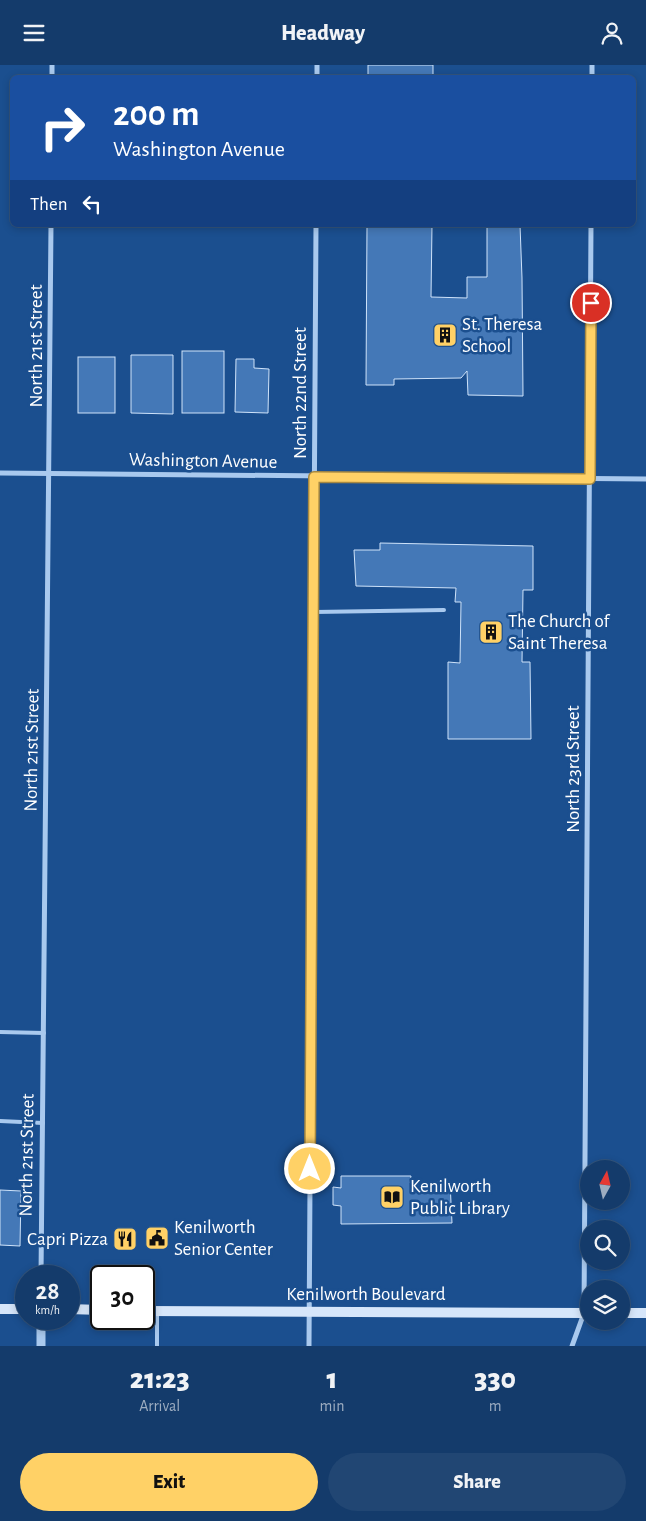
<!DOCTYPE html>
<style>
body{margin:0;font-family:"Alegreya Sans",sans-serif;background:#214673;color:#f1f3f6;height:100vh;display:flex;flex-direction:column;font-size:19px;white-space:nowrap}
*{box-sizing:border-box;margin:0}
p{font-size:16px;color:#9dadc1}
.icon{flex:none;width:28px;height:28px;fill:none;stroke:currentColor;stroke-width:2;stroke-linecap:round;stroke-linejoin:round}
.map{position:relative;height:1281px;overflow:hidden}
.panel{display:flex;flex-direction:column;background:#143b6b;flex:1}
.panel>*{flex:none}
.top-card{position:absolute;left:10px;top:10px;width:626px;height:152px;border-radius:8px;box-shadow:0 2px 8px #0003,0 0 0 1px #33557e;background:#1a4fa0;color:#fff;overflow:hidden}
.needle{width:32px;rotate:8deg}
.controls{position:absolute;left:580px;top:1095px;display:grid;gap:10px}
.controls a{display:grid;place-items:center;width:50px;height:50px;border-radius:50%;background:#143b6b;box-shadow:0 2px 8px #0003,0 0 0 1px #33557e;font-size:25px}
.speed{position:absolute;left:15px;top:1200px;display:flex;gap:10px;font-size:25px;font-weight:700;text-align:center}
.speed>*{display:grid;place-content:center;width:65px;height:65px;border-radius:50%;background:#143b6b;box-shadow:0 2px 8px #0003,0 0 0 1px #33557e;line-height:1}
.speed small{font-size:12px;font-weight:400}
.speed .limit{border:2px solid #111;border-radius:8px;background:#fff;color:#111}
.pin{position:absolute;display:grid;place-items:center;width:42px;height:42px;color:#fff;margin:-21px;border:2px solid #fff;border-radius:50%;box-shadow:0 1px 5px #0007}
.me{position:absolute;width:55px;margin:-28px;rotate:0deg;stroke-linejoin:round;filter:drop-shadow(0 0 4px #0008)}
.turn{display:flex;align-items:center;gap:18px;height:105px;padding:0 20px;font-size:22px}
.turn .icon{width:65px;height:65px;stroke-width:2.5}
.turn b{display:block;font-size:35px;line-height:42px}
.then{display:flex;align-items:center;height:48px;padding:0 20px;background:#0003;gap:10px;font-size:19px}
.eta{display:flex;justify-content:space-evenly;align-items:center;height:85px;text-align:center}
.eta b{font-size:30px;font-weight:800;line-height:35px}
.cta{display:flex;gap:10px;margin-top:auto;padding:10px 20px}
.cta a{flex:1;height:58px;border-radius:30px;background:#ffd166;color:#111;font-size:20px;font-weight:800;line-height:58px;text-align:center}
.cta a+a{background:#214673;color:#f1f3f6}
header{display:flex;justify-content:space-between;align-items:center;height:65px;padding:0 20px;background:#143b6b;font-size:22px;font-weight:800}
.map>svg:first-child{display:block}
.building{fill:#4478b7;stroke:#cfe3fa}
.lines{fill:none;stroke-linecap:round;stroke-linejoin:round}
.service{stroke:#a9c9ee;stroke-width:4}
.minor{stroke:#a9c9ee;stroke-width:5}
.tertiary{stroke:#a9c9ee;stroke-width:9}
.secondary{stroke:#d6e6fa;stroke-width:10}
.route-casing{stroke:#a68842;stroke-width:12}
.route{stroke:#ffd166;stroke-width:9}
.labels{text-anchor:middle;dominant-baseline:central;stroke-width:5;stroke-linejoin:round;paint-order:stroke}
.poi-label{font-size:19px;fill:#fff;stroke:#1b4f8f;text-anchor:start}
.street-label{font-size:19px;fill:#fff;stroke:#1b4f8f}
</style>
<header><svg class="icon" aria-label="menu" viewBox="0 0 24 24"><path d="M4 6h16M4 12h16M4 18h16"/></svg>Headway<svg class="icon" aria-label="person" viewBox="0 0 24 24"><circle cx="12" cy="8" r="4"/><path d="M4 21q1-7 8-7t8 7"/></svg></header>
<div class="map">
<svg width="646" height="1281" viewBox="0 0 646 1281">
<rect width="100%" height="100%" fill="#1b4f8f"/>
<g class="building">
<rect x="368" y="0" width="65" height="12"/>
<polygon points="367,160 432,160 431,232 467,233 467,212 487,212 487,160 520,160 522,213 523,331 468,330 467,306 461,313 394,314 394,320 366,320"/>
<rect x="182" y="286" width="42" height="62"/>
<polygon points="131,290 173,290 173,349 131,348"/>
<rect x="78" y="292" width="37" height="56"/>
<polygon points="236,294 254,294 254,303 269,304 268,348 235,347"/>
<polygon points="380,478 533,481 533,525 523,525 522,597 530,597 531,674 448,674 448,597 460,598 461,537 455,537 456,523 356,521 354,485 380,485"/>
<polygon points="341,1111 411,1111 410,1118 450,1117 452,1158 341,1159 341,1141 333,1140 333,1122 341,1123"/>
<polygon points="0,1125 21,1126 20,1181 0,1180"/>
</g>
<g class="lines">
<g class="service">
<polyline points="314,547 444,545"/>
<polyline points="0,967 44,968"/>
<polyline points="0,1056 43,1058"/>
<polyline points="157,1246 157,1281"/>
</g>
<g class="minor">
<polyline points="52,12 52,0"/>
<polyline points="317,12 317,0"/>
<polyline points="592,12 592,0"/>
<polyline points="0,408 646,414"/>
<polyline points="41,1211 51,160"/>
<polyline points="309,1281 316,160"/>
<polyline points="572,1281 584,1248 591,160"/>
</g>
<polyline class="tertiary" points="41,1254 41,1281"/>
<g class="secondary">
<polyline points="0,1244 26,1244"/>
<polyline points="69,1244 101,1245"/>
<polyline points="144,1246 589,1248"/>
<polyline points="621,1248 646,1248"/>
</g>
</g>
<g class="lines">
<g class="route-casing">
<polyline id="route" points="310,1104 314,412 590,414 591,238"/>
</g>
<use href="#route" class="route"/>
</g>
<defs>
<g id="building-square" transform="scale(1.25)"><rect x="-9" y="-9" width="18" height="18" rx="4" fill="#ffd166" stroke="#1b4f8f"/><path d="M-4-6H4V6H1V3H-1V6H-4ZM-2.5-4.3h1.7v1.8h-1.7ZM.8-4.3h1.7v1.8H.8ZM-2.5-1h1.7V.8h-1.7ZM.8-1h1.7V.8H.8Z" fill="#111"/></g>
<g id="library-square" transform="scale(1.25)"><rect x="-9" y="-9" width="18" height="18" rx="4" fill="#ffd166" stroke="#1b4f8f"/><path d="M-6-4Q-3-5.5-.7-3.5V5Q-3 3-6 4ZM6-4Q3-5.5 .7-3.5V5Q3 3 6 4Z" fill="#111"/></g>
<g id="civic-square" transform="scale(1.25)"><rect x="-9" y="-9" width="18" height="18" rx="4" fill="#ffd166" stroke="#1b4f8f"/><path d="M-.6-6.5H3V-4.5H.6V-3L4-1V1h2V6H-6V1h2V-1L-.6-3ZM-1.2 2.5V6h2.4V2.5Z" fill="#111"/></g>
<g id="restaurant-square" transform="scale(1.25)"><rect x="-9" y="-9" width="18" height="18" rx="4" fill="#ffd166" stroke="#1b4f8f"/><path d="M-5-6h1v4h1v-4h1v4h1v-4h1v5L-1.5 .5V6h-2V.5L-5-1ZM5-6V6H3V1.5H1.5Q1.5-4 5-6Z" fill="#111"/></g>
</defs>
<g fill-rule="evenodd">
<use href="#building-square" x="445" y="270"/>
<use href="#building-square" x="491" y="567"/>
<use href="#library-square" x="392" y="1132"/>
<use href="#civic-square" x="157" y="1173"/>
<use href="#restaurant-square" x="125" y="1174"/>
</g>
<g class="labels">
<g class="poi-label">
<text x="462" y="259">St. Theresa<tspan x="462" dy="22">School</tspan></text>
<text x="508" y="556">The Church of<tspan x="508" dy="22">Saint Theresa</tspan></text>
<text x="410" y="1121">Kenilworth<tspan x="410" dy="22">Public Library</tspan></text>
<text x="174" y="1162">Kenilworth<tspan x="174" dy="22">Senior Center</tspan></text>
<text x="108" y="1174" text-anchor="end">Capri Pizza</text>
</g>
<g class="street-label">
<text transform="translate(36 281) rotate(-90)">North 21st Street</text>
<text transform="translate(300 328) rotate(-90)">North 22nd Street</text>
<text transform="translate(203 396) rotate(1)">Washington Avenue</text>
<text transform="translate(32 685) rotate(-89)">North 21st Street</text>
<text transform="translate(573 704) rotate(-90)">North 23rd Street</text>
<text transform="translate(27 1090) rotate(-89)">North 21st Street</text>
<text x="366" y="1229">Kenilworth Boulevard</text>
</g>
</g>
</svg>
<div class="controls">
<a><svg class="needle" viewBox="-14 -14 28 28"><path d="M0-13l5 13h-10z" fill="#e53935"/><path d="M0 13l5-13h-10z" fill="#9dadc1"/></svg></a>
<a><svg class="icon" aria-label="search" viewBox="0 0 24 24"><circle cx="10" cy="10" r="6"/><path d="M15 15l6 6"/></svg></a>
<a><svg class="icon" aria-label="layers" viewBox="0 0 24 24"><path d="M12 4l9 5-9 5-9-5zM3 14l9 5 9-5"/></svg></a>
</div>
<div class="speed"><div>28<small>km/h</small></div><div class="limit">30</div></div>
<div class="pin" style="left:591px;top:238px;background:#d93025"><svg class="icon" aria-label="arrive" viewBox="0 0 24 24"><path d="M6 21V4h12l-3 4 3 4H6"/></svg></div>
<svg class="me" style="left:310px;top:1104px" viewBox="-20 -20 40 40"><circle r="17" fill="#ffd166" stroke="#fff" stroke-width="3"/><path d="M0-11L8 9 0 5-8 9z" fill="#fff"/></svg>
<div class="top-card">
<div class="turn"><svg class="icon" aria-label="right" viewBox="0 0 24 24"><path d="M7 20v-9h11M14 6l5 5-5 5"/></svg><div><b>200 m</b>Washington Avenue</div></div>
<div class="then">Then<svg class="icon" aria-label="left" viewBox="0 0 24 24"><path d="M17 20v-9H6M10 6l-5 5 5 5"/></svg></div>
</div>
</div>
<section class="panel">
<div class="eta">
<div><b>21:23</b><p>Arrival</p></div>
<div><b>1</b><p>min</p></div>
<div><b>330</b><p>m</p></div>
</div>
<div class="cta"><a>Exit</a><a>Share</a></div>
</section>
